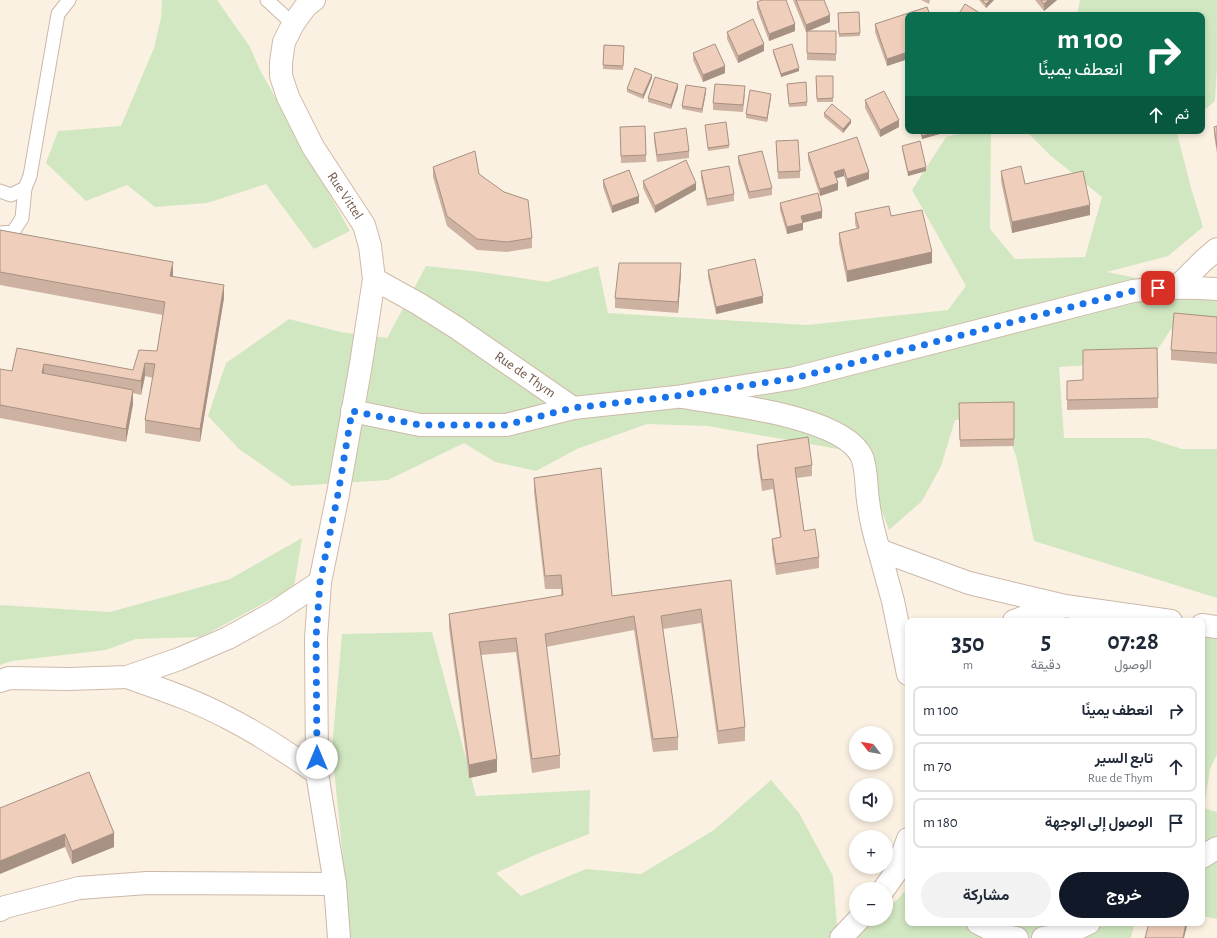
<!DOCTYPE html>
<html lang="ar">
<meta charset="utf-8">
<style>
body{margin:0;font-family:"Alegreya Sans",Vazirmatn,sans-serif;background:#f2f2f3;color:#1f2937;direction:rtl;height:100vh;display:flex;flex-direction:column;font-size:15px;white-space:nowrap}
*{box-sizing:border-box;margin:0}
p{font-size:13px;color:#747a83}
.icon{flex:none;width:22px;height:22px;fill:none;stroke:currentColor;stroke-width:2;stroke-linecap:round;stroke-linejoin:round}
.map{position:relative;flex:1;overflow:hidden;direction:ltr}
.sheet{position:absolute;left:905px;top:618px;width:300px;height:308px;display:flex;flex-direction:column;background:#fff;border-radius:8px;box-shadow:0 2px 6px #0003;direction:rtl}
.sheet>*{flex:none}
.banner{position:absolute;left:905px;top:12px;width:300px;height:122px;border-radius:8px;box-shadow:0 2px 6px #0003;direction:rtl;background:#0b6e4f;color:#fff;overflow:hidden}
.needle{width:26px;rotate:301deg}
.controls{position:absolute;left:849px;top:726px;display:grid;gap:8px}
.controls a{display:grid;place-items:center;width:44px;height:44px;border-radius:50%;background:#fff;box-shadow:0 2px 6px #0003;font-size:20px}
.pin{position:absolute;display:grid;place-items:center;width:34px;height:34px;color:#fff;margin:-17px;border-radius:8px;box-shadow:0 2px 6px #0006}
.me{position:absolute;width:44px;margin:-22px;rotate:0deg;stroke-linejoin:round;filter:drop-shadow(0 0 3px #0008)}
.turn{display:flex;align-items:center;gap:14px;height:84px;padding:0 16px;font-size:18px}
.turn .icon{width:52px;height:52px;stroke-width:2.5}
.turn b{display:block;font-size:28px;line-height:34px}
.then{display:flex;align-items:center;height:38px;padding:0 16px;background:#0003;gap:8px;font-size:15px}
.eta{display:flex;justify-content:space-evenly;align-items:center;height:68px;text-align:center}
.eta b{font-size:24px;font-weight:700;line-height:28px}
.button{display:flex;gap:8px;margin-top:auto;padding:8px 16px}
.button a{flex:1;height:46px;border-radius:24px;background:#111827;color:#fff;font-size:16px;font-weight:700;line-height:46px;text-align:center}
.button a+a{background:#f2f2f3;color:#1f2937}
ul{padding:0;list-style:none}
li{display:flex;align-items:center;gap:12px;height:50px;margin:0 8px 6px;padding:0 8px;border:2px solid #e0e1e3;border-radius:8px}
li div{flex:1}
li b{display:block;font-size:15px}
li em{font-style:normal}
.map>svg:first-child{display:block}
.green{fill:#d1e7c1}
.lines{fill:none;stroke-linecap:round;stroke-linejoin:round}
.lane-casing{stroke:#cbb8a9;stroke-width:15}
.street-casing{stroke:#cbb8a9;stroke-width:24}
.secondary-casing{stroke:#d0baa9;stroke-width:24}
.lane{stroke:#fff;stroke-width:13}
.street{stroke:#fff;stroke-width:22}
.secondary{stroke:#fff;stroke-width:22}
.wall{fill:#ceb2a1}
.shaded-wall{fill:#a79183}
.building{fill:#efcfbb;stroke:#a79183}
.route{stroke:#1a73e8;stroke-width:7;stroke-dasharray:0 12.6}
.labels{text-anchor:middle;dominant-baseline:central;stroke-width:3;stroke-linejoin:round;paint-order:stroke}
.street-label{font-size:14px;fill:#71574a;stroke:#fef5e7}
</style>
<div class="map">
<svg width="1217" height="938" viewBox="0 0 1217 938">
<rect width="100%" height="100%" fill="#fbf1e2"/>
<g class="green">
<polygon points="162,0 217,0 250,47 260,70 350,231 314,249 266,184 207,203 155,207 127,185 86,201 46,163 58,131 121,126 154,48 161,18"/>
<polygon points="1080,0 1217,0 1217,66 1215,101 1202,112 1202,15 1077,15"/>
<polygon points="972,131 991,131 990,229 1015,259 1085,257 1102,197 1051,156 1028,133 1030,131 1179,131 1177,133 1191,188 1203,227 1168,256 1107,272 1217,294 1217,317 1208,316 1175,323 1150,361 1059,367 1064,438 1148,438 1182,449 1217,449 1217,598 1034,541 1016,456 1002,417 955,420 941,466 922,501 889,530 860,453 708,426 647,424 577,449 536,471 495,462 464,443 388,480 292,486 239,449 208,416 226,363 289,319 341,332 387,338 426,266 481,272 547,282 598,266 608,313 807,325 948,310 966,286 912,190 946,137"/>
<polygon points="302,538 294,587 201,637 136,639 106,650 12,661 0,665 0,605 110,612 230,579"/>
<polygon points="432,632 476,796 590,790 589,834 535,855 496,873 521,896 586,869 641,874 714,830 771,780 799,813 833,876 838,938 351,938 332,749 342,634"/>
<polygon points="1202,635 1217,637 1217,754 1210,769 1204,808 1217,812 1217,919 1202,916"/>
<polygon points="908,887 908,923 1135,923 1134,925 1131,938 855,938 876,919 886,919 886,910 899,898"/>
</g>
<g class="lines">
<g class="lane-casing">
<g id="lane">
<polyline points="267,0 293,24"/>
<polyline points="0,191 11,195 25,188 30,176 58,14 69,0"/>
<polyline points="0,233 13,232 22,218 25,188"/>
</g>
</g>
<g class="street-casing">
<g id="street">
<polyline points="1177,287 1204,260 1217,249"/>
<path d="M682,397C723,404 844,416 862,457C867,469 866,488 868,500C870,517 874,534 879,550L969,583L1065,606L1171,621"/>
<polyline points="879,550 893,601 908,674"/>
<polyline points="1014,621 1035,613 1062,607"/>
<polyline points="1202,625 1217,627"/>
<polyline points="317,773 335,884 339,938"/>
<polyline points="1202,857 1217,848"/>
<polyline points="884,889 896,872 908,839"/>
<polyline points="0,910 5,907 79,888 147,883 335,884"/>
<polyline points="978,923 1004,936 1017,938"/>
<polyline points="841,938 859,919"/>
<polyline points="1043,938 1066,934 1089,923"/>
</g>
</g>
<g class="secondary-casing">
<g id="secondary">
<path id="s1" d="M314,0L306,6L293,24L284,42L281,62V76L288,97L313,147L364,225L370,246L374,279L361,364L338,494L320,582L316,638L317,773"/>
<path id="s2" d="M374,279L419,304L457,328L573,408"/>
<path d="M352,411L420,425H506L573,408L676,397L795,378L1133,291C1163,287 1186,287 1217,289"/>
<path d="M127,677C161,689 194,700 226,717C258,733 288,753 317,773"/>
<polyline points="0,681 9,678 69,679 127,677 179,659 228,638 275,612 320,582"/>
</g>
</g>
<use href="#lane" class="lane"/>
<use href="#street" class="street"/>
<use href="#secondary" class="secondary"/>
</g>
<g class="wall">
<polygon points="793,0 824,0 830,22 806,32"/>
<polygon points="921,0 930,0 929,4"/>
<polygon points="979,0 994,0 986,8"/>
<polygon points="1035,0 1057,0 1044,11"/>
<polygon points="757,2 795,31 769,41 757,9"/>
<polygon points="859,12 860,36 839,37 838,13"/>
<polygon points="908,15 908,59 887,66 875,32 875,24"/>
<polygon points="807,31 836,31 836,61 807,60"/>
<polygon points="727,32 764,51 738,63 727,39"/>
<polygon points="604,45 624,46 623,70 603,69"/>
<polygon points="773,50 799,71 781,77 773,53"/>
<polygon points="693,53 725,73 703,82 693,60"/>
<polygon points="816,76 833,76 833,102 817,102"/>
<polygon points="652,78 643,99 627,92 627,89"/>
<polygon points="787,87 807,102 807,106 789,107"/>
<polygon points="678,88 671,109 648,102 648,98"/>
<polygon points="706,92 702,113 682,109 682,106"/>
<polygon points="745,94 743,112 713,110 713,103"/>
<polygon points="771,97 767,122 746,118 746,114"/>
<polygon points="865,100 899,127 880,137 865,108"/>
<polygon points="824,113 851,123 843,133 824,117"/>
<polygon points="705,125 729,145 729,148 708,151"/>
<polygon points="1217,126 1217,154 1214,134 1214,127"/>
<polygon points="620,127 646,155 646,162 621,163"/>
<polygon points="920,131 943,131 943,133 922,139"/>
<polygon points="654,133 689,151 689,158 657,162 654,140"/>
<polygon points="776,141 800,171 800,178 778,179"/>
<polygon points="902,146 926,171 908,176 902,149"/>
<polygon points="808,153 869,179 847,187 844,176 836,178 838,190 820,196 808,160"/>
<polygon points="738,156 772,188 772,195 749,199 738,163"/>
<polygon points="433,167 479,174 532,238 532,248 507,252 477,250 447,226 433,177"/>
<polygon points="701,171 734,194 734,201 707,206 701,178"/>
<polygon points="1001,171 1025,184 1090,215 1012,233 1001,181"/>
<polygon points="603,180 639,203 612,213 603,187"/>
<polygon points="643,181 696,190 655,213 643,188"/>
<polygon points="780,203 822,218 803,223 803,230 787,234 780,210"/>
<polygon points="855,213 891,216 932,263 847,282 839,243 839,233 857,229 855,224"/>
<polygon points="0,230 173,276 224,298 200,442 145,433 145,420 153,378 145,376 141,395 133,393 133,404 126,442 0,418 0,369 12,371 17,348 133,370 157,351 163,315 0,285"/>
<polygon points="708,270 763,303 716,314 708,277"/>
<polygon points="681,273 678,313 615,308 615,298"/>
<polygon points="1217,317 1217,364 1171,360 1171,350"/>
<polygon points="1067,381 1158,398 1158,408 1067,410"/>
<polygon points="959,403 1014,439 1014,446 960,447"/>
<polygon points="757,445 812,465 812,476 797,478 804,531 819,557 819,568 776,575 772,549 772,539 780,537 773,489 762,491 757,455"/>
<polygon points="534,478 612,596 731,580 745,727 745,741 718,744 701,623 663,629 678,737 678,750 653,752 634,630 546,647 560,755 560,768 532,773 516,652 481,655 497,772 469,778 449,628 449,614 561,596 561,589 545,589 534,492"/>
<polygon points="0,808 114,847 72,864 65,847"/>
</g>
<g class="shaded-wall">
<polygon points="990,0 994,0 986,8 986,4"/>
<polygon points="1048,0 1057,0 1044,11 1044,4"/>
<polygon points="830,15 830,22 806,32 806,25"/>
<polygon points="795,24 795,31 769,41 769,34"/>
<polygon points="764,44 764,51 738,63 738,56"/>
<polygon points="908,52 908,59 887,66 887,59"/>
<polygon points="725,66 725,73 703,82 703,75"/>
<polygon points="799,68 799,71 781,77 781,74"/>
<polygon points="652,75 652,78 643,99 643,95"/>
<polygon points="678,84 678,88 671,109 671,105"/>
<polygon points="706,88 706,92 702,113 702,109"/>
<polygon points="771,94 771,97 767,122 767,118"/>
<polygon points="851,120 851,123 843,133 843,129"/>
<polygon points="899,120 899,127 880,137 880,130"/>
<polygon points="939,131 943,131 943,133 922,139 922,136"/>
<polygon points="926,167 926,171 908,176 908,172"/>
<polygon points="844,169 844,176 834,179 834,172"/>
<polygon points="869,172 869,179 847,187 847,179"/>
<polygon points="696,183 696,190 655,213 655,206"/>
<polygon points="838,183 838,190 820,196 820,189"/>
<polygon points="639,196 639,203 612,213 612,206"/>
<polygon points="1090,205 1090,215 1012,233 1012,222"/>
<polygon points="822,211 822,218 801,223 801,216"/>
<polygon points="803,223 803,230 787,234 787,227"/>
<polygon points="932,252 932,263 847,282 847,271"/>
<polygon points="173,262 173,275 170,289 170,276"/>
<polygon points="681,263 681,273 678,313 678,302"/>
<polygon points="224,285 224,298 200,442 200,429"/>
<polygon points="763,296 763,303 716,314 716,307"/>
<polygon points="145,363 145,376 141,395 141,381"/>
<polygon points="44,364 44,378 42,373"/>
<polygon points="133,390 133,404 126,442 126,429"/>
<polygon points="497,759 497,772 469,778 469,765"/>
<polygon points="114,833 114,847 72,864 72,851"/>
<polygon points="65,834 65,847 0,874 0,861"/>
<polygon points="1186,923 1187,923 1187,926 1184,938 1183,938"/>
</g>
<g class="building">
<polygon points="762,0 786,0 795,24 769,34 757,2"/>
<polygon points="796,0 824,0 830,15 806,25"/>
<polygon points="982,0 990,0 986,4"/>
<polygon points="1041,0 1048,0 1044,4"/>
<polygon points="965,4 983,15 958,15"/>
<polygon points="927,7 930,15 908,15 908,52 887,59 875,24"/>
<polygon points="859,12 860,33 839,34 838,13"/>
<polygon points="753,19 764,44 738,56 727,32"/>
<polygon points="807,31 836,31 836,54 807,53"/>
<polygon points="715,44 725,66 703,75 693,53"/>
<polygon points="792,44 799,68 781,74 773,50"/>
<polygon points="604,45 624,46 623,66 603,65"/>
<polygon points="635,68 652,75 643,95 627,89"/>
<polygon points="816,76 833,76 833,98 817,99"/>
<polygon points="655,77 678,84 671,105 648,98"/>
<polygon points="806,82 807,102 789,104 787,84"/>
<polygon points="715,84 745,86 743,105 713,103"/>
<polygon points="686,85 706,88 702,109 682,106"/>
<polygon points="750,90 771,94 767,118 746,114"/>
<polygon points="884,91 899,120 880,130 865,100"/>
<polygon points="832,104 851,120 843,129 824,113"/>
<polygon points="726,122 729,145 708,148 705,125"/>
<polygon points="645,126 646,155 621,156 620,127"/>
<polygon points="1217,126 1217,147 1214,127"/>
<polygon points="686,128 689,151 657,155 654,133"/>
<polygon points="921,131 939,131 922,136"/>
<polygon points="857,137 869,172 847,179 844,169 834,172 838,183 820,189 808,153"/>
<polygon points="798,140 800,171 778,172 776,141"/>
<polygon points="920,141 926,167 908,172 902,146"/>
<polygon points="475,151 479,174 504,192 528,200 532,238 507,242 477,239 447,216 433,167"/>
<polygon points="762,151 772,188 749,192 738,156"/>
<polygon points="686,160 696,183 655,206 643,181"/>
<polygon points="729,166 734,194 707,199 701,171"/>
<polygon points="1021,166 1025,184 1083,171 1090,205 1012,222 1001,171"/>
<polygon points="629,170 639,196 612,206 603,180"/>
<polygon points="818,193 822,211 801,216 803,223 787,227 780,203"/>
<polygon points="889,206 891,216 922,210 932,252 847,271 839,233 859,228 855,213"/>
<polygon points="0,230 173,262 170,276 224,285 200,429 145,420 155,364 145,363 141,381 44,364 42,373 133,390 126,429 0,405 0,369 12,371 17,348 133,370 139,350 157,351 165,302 0,272"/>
<polygon points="755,259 763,296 716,307 708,270"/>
<polygon points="619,263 681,263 678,302 615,298"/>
<polygon points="1174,313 1217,317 1217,353 1171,350"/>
<polygon points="1157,348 1158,398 1067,400 1067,381 1083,380 1083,350"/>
<polygon points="1014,402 1014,439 960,440 959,403"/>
<polygon points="808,437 812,465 795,468 804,531 815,529 819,557 776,564 772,539 781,537 773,479 762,480 757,445"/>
<polygon points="601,468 612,596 731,580 745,727 718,731 701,609 661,616 678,737 653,739 634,616 545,634 560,755 532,759 516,638 479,642 497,759 469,765 449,614 563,595 561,575 545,576 534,478"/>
<polygon points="89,772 114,833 72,851 65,834 0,861 0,808"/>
<polygon points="1149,923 1186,923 1183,938 1145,938"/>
</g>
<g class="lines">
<polyline class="route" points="317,758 316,638 320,582 338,494 352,411 420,425 506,425 572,408 676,396 795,378 1133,291 1158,288"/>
</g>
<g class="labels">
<g class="street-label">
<text stroke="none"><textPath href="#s1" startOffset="223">Rue Vittel</textPath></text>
<text stroke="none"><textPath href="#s2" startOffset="179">Rue de Thym</textPath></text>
</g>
</g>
</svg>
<div class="controls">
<a><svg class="needle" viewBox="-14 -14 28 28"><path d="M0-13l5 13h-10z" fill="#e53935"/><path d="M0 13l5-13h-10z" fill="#747a83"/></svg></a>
<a><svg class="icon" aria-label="sound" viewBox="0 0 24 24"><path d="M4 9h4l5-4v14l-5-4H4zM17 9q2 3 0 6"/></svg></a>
<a>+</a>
<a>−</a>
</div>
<div class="pin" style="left:1158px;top:288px;background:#d93025"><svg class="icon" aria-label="arrive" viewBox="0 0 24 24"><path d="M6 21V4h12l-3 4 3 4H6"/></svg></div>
<svg class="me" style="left:317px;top:758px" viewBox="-20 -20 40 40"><circle r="19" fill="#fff"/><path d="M0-13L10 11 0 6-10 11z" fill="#1a73e8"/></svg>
<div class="banner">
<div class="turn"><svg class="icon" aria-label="right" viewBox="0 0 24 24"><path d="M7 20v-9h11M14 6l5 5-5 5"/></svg><div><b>100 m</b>انعطف يمينًا</div></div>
<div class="then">ثم<svg class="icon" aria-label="ahead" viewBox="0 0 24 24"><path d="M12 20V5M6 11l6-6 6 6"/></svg></div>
</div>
<section class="sheet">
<div class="eta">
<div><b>07:28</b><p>الوصول</p></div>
<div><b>5</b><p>دقيقة</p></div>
<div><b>350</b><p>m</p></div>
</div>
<ul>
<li><svg class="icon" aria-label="right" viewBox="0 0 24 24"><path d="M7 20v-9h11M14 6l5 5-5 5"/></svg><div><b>انعطف يمينًا</b></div><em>100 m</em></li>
<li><svg class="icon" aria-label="ahead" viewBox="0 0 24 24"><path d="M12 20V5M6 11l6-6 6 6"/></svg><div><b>تابع السير</b><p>Rue de Thym</p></div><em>70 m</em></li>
<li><svg class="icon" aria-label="arrive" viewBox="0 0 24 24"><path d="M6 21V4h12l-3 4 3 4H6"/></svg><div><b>الوصول إلى الوجهة</b></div><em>180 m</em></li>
</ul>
<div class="button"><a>خروج</a><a>مشاركة</a></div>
</section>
</div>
